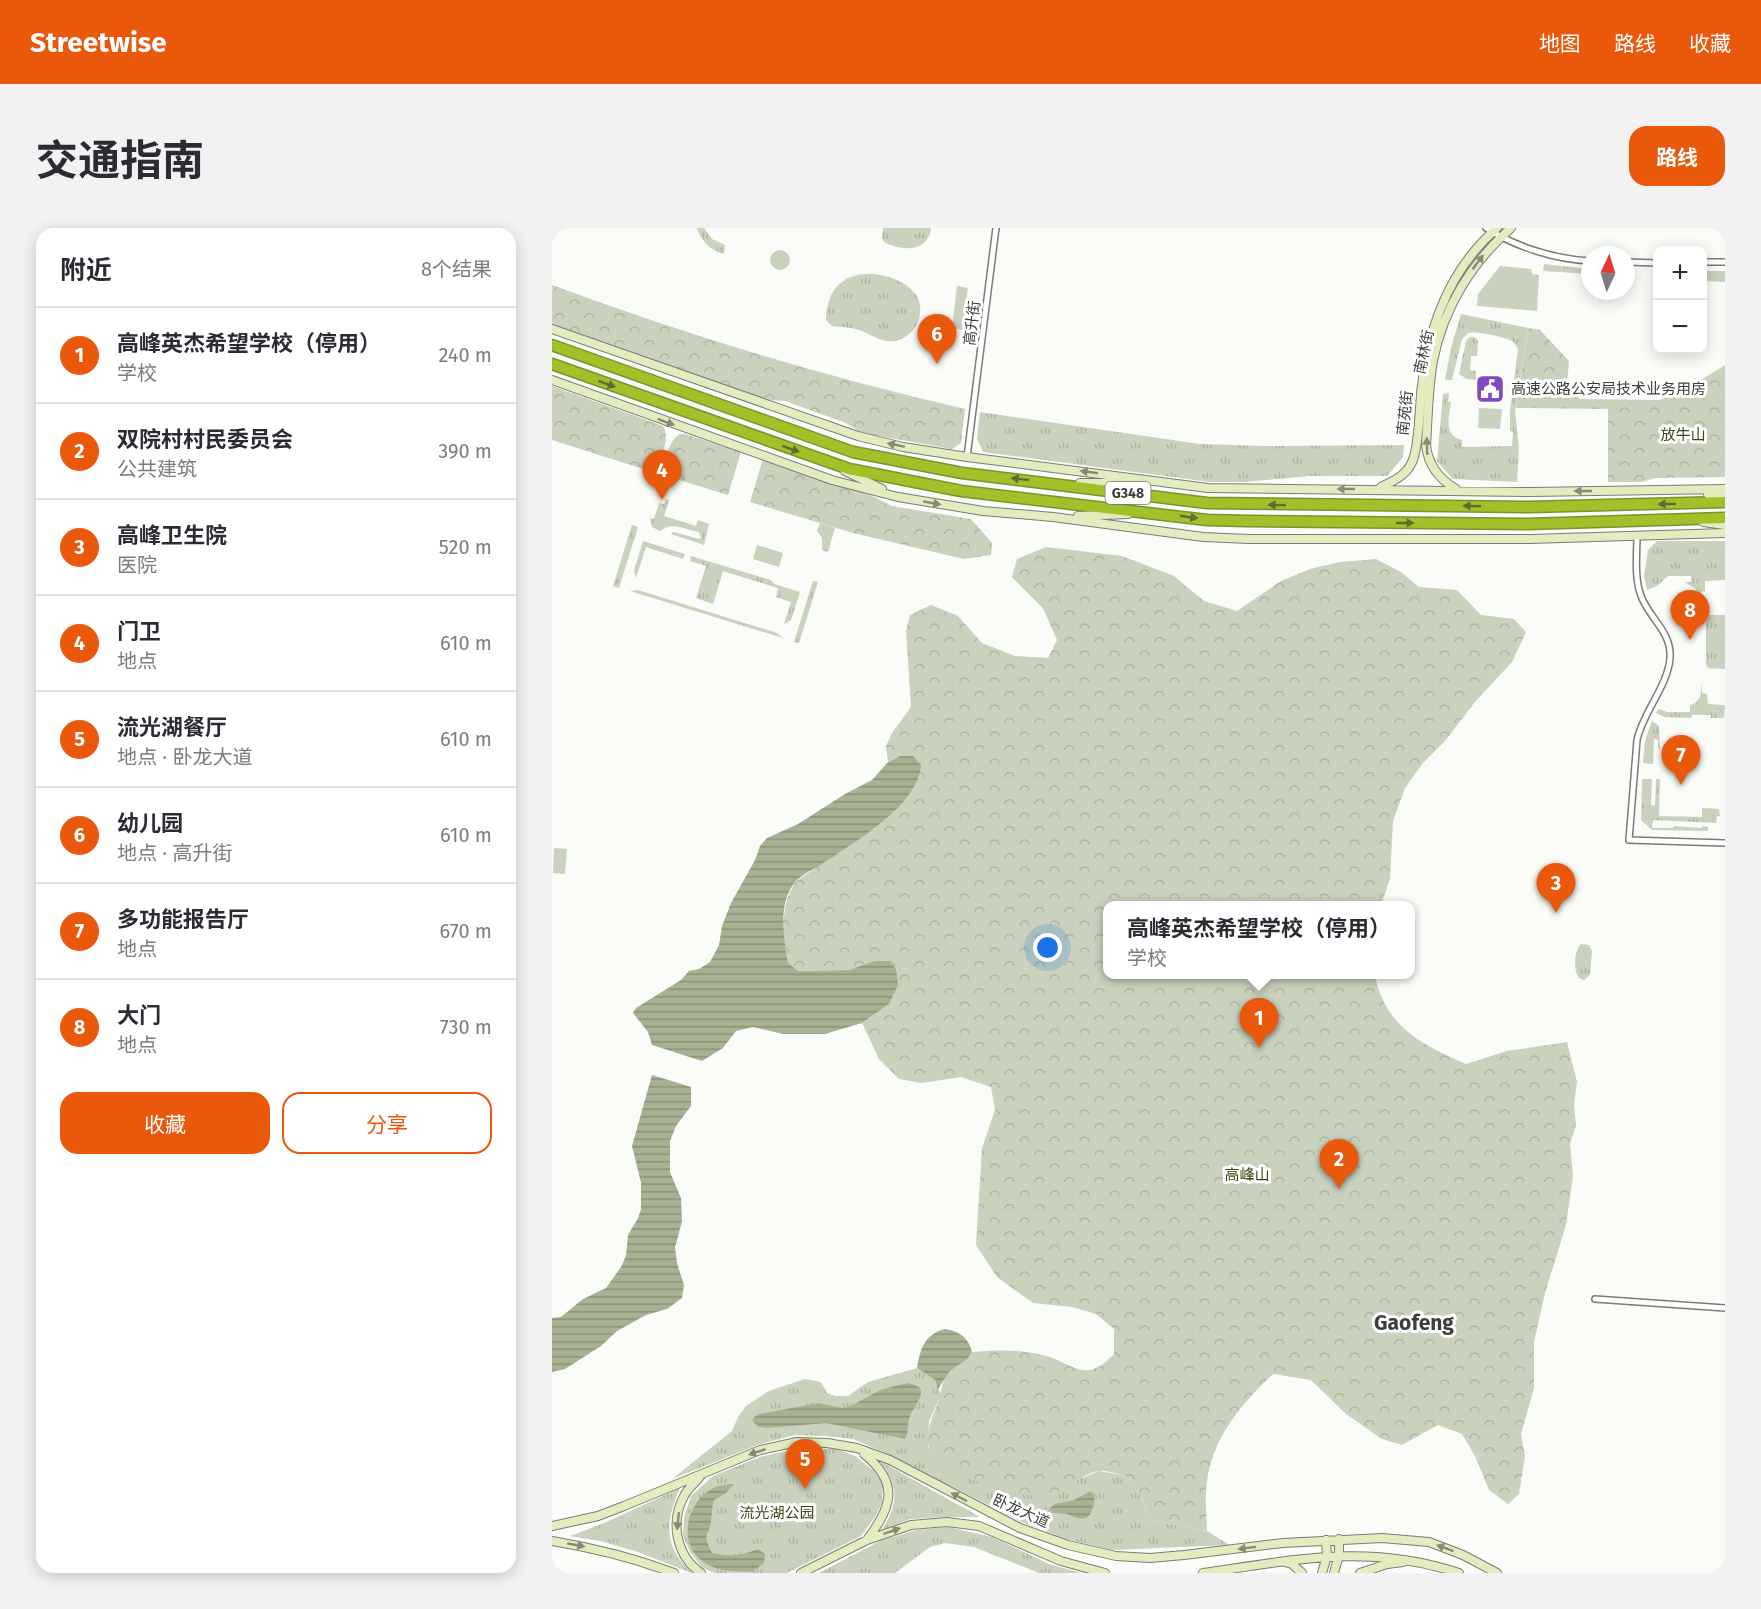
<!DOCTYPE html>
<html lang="zh">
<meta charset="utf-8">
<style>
body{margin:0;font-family:"Fira Sans","Noto Sans SC",sans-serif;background:#f2f2f3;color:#2b2b33}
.controls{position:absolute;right:18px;top:18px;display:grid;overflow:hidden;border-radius:12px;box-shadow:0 3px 15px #0003}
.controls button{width:54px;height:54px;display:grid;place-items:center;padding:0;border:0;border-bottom:2px solid #e1e1e2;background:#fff;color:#2b2b33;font:30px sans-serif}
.compass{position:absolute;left:1029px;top:18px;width:54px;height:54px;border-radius:50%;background:#fff;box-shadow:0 3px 15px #0003;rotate:4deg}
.you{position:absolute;left:496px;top:720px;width:21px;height:21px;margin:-15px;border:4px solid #fff;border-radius:50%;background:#1a73e8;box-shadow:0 0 0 9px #1a73e833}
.badge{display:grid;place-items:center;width:39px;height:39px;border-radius:50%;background:#ea580c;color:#fff;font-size:20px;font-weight:700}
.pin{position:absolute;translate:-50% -50px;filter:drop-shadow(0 2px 3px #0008)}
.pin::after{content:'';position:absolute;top:32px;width:21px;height:18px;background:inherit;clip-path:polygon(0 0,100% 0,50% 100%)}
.popup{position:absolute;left:551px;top:673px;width:312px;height:78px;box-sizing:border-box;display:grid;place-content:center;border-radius:12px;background:#fff;filter:drop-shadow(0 2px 4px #0005);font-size:20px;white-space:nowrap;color:#7c7c81}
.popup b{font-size:22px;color:#2b2b33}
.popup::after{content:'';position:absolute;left:50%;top:100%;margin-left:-12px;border:12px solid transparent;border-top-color:#fff}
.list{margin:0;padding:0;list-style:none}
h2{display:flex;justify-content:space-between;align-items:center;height:78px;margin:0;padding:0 24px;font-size:26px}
h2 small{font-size:20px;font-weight:400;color:#7c7c81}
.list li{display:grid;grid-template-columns:39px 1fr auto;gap:18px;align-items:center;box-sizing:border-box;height:96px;padding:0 24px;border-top:2px solid #e1e1e2}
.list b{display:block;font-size:22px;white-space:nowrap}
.list p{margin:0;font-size:20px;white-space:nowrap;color:#7c7c81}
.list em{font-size:20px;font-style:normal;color:#7c7c81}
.actions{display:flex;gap:12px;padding:18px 24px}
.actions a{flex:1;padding:14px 0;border:2px solid #ea580c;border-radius:18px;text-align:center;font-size:21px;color:#ea580c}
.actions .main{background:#ea580c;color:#fff}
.map{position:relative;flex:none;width:1173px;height:1345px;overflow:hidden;border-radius:18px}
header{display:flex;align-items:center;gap:36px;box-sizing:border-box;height:84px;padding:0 30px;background:#ea580c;color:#fff}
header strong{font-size:28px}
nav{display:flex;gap:33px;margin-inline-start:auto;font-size:21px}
.intro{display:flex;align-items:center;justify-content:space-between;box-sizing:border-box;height:144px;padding:0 36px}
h1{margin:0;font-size:42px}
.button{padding:15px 27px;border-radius:18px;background:#ea580c;color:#fff;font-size:21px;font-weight:700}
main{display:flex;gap:36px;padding:0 36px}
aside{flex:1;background:#fff;border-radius:18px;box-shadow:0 3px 15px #0003}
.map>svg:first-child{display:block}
.grass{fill:url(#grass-tufts)}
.forest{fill:url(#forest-crowns)}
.garden{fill:#cad1bc}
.water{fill:url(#water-rules)}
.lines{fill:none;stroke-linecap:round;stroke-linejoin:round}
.street-casing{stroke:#7b7c78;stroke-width:8}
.secondary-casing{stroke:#7b7c78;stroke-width:10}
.highway-casing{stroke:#7d932f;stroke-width:13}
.street{stroke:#fff;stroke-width:5}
.secondary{stroke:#e2ecbe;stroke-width:8}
.highway{stroke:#a0c128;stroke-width:10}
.oneway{fill:#878c76}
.oneway2{fill:#606b34}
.labels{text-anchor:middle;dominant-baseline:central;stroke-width:6;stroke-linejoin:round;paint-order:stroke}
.shield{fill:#fff;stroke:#777776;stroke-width:1.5}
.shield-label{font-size:14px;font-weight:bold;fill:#3d3d3b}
.street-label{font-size:15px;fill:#3d3d3b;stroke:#fff}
.poi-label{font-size:15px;fill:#3d3d3b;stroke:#fff;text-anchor:start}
.park-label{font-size:15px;fill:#394613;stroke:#fff}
.district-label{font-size:21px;font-weight:bold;fill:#3d3d3b;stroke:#fff}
</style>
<header>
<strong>Streetwise</strong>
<nav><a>地图</a><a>路线</a><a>收藏</a></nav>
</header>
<div class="intro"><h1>交通指南</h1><a class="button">路线</a></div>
<main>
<aside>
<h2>附近<small>8个结果</small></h2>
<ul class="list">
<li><span class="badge">1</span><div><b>高峰英杰希望学校（停用）</b><p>学校</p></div><em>240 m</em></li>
<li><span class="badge">2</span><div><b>双院村村民委员会</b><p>公共建筑</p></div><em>390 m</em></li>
<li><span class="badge">3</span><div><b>高峰卫生院</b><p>医院</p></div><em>520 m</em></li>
<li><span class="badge">4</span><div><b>门卫</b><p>地点</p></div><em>610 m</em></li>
<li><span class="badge">5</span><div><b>流光湖餐厅</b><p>地点 · 卧龙大道</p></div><em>610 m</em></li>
<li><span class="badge">6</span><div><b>幼儿园</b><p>地点 · 高升街</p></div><em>610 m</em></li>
<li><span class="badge">7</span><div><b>多功能报告厅</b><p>地点</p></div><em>670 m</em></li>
<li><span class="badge">8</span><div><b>大门</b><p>地点</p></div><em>730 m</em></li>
</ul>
<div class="actions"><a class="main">收藏</a><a>分享</a></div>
</aside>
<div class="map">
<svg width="1173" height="1345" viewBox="0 0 1173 1345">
<defs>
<pattern id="grass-tufts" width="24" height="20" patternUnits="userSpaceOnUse" patternTransform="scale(1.5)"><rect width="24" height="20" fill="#cad1bc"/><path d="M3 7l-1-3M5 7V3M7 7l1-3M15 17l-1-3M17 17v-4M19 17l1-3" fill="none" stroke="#aeb4a2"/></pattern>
<pattern id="forest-crowns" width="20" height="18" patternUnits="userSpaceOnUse" patternTransform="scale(1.5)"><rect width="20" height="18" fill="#cad1bc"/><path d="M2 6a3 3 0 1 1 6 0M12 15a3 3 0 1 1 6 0" fill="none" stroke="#aeb4a2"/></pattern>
<pattern id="water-rules" width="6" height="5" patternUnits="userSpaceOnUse" patternTransform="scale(1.5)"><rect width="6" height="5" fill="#a8b293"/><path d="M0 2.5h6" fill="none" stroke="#8a9279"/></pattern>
</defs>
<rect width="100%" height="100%" fill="#fafcf7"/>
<path class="grass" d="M141 0H152L160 11 173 17 172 26C158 22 150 14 145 0Z
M331 0H379V1C375 25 349 23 332 14L330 10Z
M992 36 1038 41V46L991 43Z
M1150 43H1173V54L1151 53Z
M323 46C336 48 352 53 361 63 377 80 365 110 342 113 329 115 319 106 307 102 298 99 289 99 280 98L274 92C275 60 292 44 323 46Z
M909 86 976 100 963 184 967 219 965 254 901 251 885 233 891 166 897 165 896 174H899C897 189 891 208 910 212V219L960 218 961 204 958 203V184L966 121C964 118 963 115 960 113 953 109 924 103 916 105L910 111 900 152H893L899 120Z
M918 109H923L926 113 925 128H919L918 142 924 143V152L915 151 907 146 914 113Z
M428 184 648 216 711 218 852 217 851 229 835 248H758L692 254H658L431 224 425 211Z
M114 271 117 272 112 288 144 298 146 292 157 296 152 317 119 306 121 304 148 311 149 310 147 304C132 302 121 293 108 303L100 299 98 290 102 291 107 275 112 276Z
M268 295 283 300 276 324 270 322V310L265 303Z
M80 297 86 299 67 360 61 358Z
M91 313 133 326 131 331 94 319 84 350 82 343Z
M1105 313H1173V352L1153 353V363L1149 364V373L1154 374V377L1149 375 1143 360 1132 354H1139V348H1116L1105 358 1095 362 1092 348 1096 322Z
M139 328 219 352 222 356 248 364 239 392 232 396 239 374 224 369 226 360 171 343 161 376 144 370 154 338 138 333Z
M261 353 266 354 247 415 242 414Z
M86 362 225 405 231 410 78 363Z
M1157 387H1173V441L1152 440H1156L1154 436V394Z
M1150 456V465L1155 466 1156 476 1173 477 1172 490H1159V487H1140L1139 490 1112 489 1104 485 1107 481 1115 484H1138V477C1150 474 1148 466 1150 456Z
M1100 493 1107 498 1108 521H1106V512L1102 511 1101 536 1091 535 1093 512Z
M1090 551H1100L1099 577 1103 578 1104 551H1108L1107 588 1150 589V580L1167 581 1168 588H1165L1164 595 1101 592 1100 600H1121L1122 598 1150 600V598L1156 599V603L1100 602 1089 592Z
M1029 716 1037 717 1040 723 1038 747 1032 752 1027 750C1021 742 1022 723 1029 716Z
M365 1140 383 1152 389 1167 377 1193 376 1220 530 1250 547 1243 574 1248 588 1267 599 1292 655 1303 677 1317 560 1322 514 1311 470 1294 338 1227 301 1211 273 1208 243 1207 208 1216 120 1251 180 1203 186 1189 194 1178 217 1163 253 1151 269 1154 275 1165 284 1168H296L316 1154Z
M248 1220 285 1221 303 1228 322 1243 331 1257 330 1275 323 1289 309 1308 235 1345H162L150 1339 138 1324 131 1308 132 1289 139 1268 161 1248 208 1229Z
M328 1233 428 1289H394L358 1291 329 1303C346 1279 348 1257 328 1233Z
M128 1260C113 1294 111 1318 140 1345L83 1323 48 1313 18 1308 50 1296Z
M396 1299 440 1309 497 1336 529 1345H487L422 1319 393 1315 378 1319 343 1345H267L330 1312 365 1302Z"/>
<path class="forest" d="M0 57C135 107 273 149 413 181L409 215 400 221 310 205 294 195 233 173 217 172 0 96Z
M976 100 988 102 1017 133 1015 156 1028 171 1108 172 1133 162 1173 137V249L1104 250 1089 254H1056V181L964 180Z
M0 158 111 198C119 210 108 232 104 245L0 212Z
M128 206H133L189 224 176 267 111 247C113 235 116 212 128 206Z
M211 231 318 267 340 278 419 291 440 315 439 327 412 331 301 305 198 274Z
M494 319 570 328 622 348 652 373 685 383 729 353 758 341 788 334 824 331 849 344 867 359 905 362 929 387 962 391 974 404 960 434 922 475 893 513 870 536 853 560 841 593 838 651 829 677 556 678V746L823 747C833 799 869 816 914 836L955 823 1015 814 1025 854 1022 877 1024 897 1018 916 1021 948 1014 997 993 1065 982 1114V1160L969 1206 973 1228 967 1266 956 1276 937 1262 924 1230 910 1206 886 1197 850 1217 830 1211 794 1186 759 1152 721 1146C686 1179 656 1215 654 1265 653 1278 655 1290 655 1303L599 1292 588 1267 574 1248C566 1247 555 1242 547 1243 531 1245 517 1261 502 1265 477 1272 450 1263 426 1254 380 1235 363 1226 386 1175 389 1166 389 1157 394 1149 400 1138 413 1135 420 1124 443 1122 467 1121 491 1127 521 1134 532 1158 562 1126V1101L544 1086 520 1079 481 1075 445 1049 424 1017 430 920 443 882 439 859 409 849 370 855 347 851 327 831 310 795 337 776 322 733 297 742 246 743 236 736 230 699 235 671 243 654 319 602 352 572 348 528 336 534 334 518 340 505 359 479 354 403 358 387 379 377 406 388 430 415 463 428 496 430 505 412 491 380 460 349 465 331Z"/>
<path class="garden" d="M218 32a10 10 0 1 1 20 0a10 10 0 1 1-20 0Z
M948 38 979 41 980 46 987 47 985 83 925 78 926 66Z
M405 58 416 60 410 102 400 100Z
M927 180 950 181 948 201 926 200Z
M205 317 231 325 227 339 201 331Z
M2 620 15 621 13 646 1 645Z"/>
<path class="water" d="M348 528H361L369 537C367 577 300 616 270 636 262 641 249 647 243 654 225 677 232 710 236 735L246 743 297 742 322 733H337L344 741 346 757 337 776 310 795 273 806H231L201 799 184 803 171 820 150 833 100 817 96 804 81 785 84 780 129 752 137 743 147 741 158 734 167 717 170 698 179 675 203 632 208 618 215 610 246 596 293 566 320 552 336 534Z
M100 847 139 859V878L124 898 118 913V944L129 970 130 993 123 1020 125 1035 132 1057 130 1070 115 1081 94 1087 65 1103 49 1118 13 1141 0 1144V1090L9 1089 31 1071 54 1060 69 1039 74 1028 76 1007 86 990 89 981V955L80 918Z
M393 1101C407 1103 417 1110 420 1124L415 1131 398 1143 386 1161 383 1152 365 1140C368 1122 372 1106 393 1101Z
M355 1155C382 1159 363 1175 358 1188 355 1196 357 1204 353 1211L274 1195 216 1200 207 1199 201 1194 202 1189 207 1186 267 1175 291 1180 299 1178 328 1162Z
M182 1256 174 1265 162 1272C160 1279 160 1286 159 1292 157 1311 149 1303 160 1325 177 1329 190 1328 206 1321L213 1326 212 1335 200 1344C183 1343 164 1344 150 1333 124 1314 136 1270 164 1259 169 1257 177 1257 182 1256Z
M537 1264 541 1265C543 1270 543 1274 541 1279 536 1296 527 1291 515 1286 511 1285 505 1285 500 1285L498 1280 503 1276 522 1272Z"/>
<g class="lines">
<g class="street-casing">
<path id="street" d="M934 0C964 19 1002 31 1038 33
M1074 34 1106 35
M1150 34H1173
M415 229 444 0
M1085 307C1085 326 1082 349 1089 368 1097 390 1120 404 1118 430 1116 458 1091 484 1085 512L1077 612 1173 615
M1043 1071 1173 1080"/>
</g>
<g class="secondary-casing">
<path id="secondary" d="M0 101 306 208 351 219 415 229 656 260 978 264 1173 261
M0 152 280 252 346 269 431 283 501 289 651 309 697 311H978L1173 305
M293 243 330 261
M528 255 581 254
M829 259C844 252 857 246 862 229 868 207 867 180 870 157 877 97 899 40 945 0
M904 261C887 251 876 237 874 217 876 189 876 160 881 133 891 81 919 35 959 0
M1156 266 1173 268
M526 288 576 286
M1151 294 1173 297
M312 1226C348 1255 340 1279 315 1312
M0 1298 46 1288 72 1278 208 1222 245 1214 275 1215 305 1220 338 1232 468 1300 516 1317 564 1328 598 1330 632 1327 731 1315 830 1310 877 1314 911 1327 945 1345
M0 1313C42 1320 82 1330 122 1345
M733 1334 740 1336 750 1345
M149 1345C124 1328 118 1294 132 1268 136 1260 145 1253 150 1246
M249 1345 315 1312 359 1297 395 1294 427 1298 509 1333 553 1345
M651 1345C743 1332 816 1315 907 1345
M770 1345 775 1328 774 1312
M782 1345 787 1327V1311
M808 1345 835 1336 851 1334"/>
</g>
<g class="highway-casing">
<path id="highway" d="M0 117 301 224 410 245 655 275 977 279 1173 274
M0 136 297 241 409 263 655 292 695 293 976 296 1173 290"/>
</g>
<use href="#street" class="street"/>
<use href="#secondary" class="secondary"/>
<use href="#highway" class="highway"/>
</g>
<defs><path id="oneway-solid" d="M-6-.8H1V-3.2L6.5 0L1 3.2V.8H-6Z" transform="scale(1.5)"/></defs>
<g class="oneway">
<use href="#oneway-solid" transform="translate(926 34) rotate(-53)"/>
<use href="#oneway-solid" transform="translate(114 194) rotate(20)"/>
<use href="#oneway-solid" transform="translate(344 217) rotate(-168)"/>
<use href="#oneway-solid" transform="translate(875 218) rotate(-92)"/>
<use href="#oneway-solid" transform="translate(537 244) rotate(-172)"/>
<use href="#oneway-solid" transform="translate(794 261) rotate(-180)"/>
<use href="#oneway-solid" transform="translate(1031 263) rotate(180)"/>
<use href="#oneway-solid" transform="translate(380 275) rotate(10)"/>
<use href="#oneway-solid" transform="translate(205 1224) rotate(162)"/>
<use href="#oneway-solid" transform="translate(407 1269) rotate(-152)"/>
<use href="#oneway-solid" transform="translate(126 1293) rotate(96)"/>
<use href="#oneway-solid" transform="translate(340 1303) rotate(-19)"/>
<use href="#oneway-solid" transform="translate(24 1317) rotate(10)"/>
<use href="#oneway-solid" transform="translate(695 1320) rotate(173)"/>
<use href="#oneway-solid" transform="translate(893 1320) rotate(-160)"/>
</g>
<g class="oneway2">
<use href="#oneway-solid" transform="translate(55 156) rotate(20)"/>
<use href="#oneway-solid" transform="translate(239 221) rotate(20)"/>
<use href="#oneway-solid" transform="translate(468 251) rotate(-174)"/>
<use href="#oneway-solid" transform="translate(1115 276) rotate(179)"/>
<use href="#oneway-solid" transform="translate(725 277) rotate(-179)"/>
<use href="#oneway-solid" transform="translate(920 278) rotate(-179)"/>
<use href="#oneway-solid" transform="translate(637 289) rotate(8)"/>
<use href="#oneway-solid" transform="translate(853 295)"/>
</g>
<defs>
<g id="civic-square" transform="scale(1.5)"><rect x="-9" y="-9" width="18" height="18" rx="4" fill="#8049c0" stroke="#fff"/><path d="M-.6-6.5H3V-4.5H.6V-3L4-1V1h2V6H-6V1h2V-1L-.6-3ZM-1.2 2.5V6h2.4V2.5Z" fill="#fff"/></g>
</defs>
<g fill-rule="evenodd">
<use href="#civic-square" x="938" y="161"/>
</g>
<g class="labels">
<rect class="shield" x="553.5" y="254" width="45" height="22" rx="4.5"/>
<g class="shield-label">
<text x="576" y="265">G348</text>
</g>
<g class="street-label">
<text transform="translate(420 95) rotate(-83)">高升街</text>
<text transform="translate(872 124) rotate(-78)">南林街</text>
<text transform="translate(853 185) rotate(-84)">南苑街</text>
<text transform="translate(469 1283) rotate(24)">卧龙大道</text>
</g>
<g class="poi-label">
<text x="959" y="161">高速公路公安局技术业务用房</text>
</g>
<g class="park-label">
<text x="1131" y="207">放牛山</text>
<text x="695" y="947">高峰山</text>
<text x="225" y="1285">流光湖公园</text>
</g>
<g class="district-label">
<text x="862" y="1095">Gaofeng</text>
</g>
</g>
</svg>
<div class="controls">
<button>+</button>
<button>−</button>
</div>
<svg class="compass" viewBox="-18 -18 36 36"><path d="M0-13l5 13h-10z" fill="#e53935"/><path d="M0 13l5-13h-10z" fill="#7c7c81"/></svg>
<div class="you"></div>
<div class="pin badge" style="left:707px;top:820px">1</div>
<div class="popup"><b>高峰英杰希望学校（停用）</b>学校</div>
<div class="pin badge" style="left:787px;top:961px">2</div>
<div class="pin badge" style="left:1004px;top:685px">3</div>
<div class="pin badge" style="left:110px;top:272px">4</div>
<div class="pin badge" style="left:253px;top:1261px">5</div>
<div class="pin badge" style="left:385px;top:136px">6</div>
<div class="pin badge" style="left:1129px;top:557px">7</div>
<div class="pin badge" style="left:1138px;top:412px">8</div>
</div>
</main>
